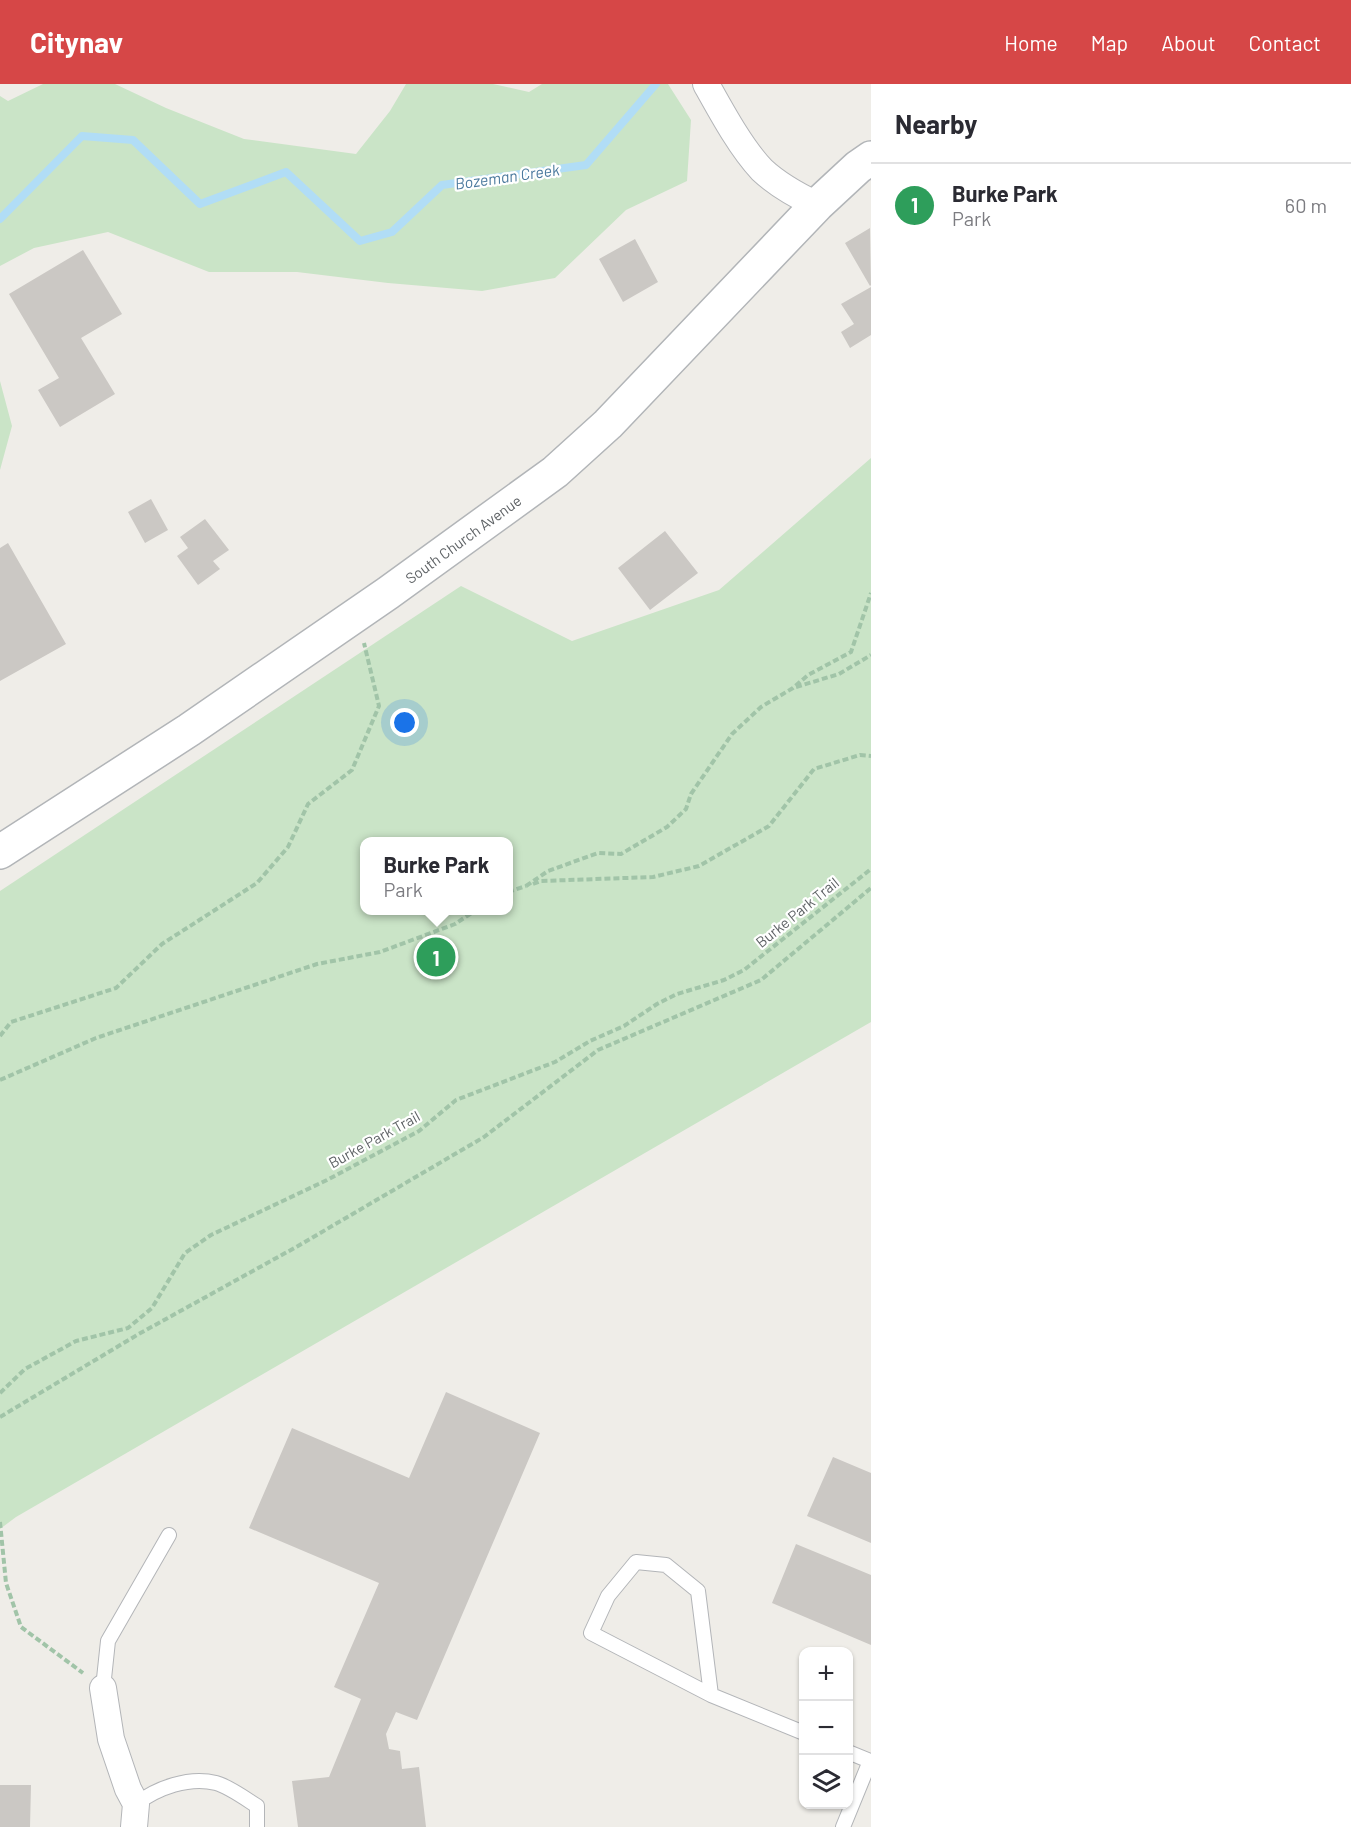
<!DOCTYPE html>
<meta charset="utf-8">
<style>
body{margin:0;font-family:Barlow,sans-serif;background:#f2f2f3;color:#2b2b33}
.controls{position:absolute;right:18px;bottom:18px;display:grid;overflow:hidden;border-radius:12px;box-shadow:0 2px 4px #0004}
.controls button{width:54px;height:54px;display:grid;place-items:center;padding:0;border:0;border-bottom:2px solid #e1e1e2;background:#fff;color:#2b2b33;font:30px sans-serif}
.you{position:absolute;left:405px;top:639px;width:21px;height:21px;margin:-15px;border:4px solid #fff;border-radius:50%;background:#1a73e8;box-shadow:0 0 0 9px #1a73e833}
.badge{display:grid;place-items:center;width:39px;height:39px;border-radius:50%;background:#d64747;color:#fff;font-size:20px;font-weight:700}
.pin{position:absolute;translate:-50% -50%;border:3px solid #fff;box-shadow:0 2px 6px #0006}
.popup{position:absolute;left:360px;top:753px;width:153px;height:78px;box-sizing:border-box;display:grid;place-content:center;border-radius:12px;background:#fff;filter:drop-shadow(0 2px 4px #0005);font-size:20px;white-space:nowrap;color:#7c7c81}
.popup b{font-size:22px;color:#2b2b33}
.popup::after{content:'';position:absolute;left:50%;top:100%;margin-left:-12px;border:12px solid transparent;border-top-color:#fff}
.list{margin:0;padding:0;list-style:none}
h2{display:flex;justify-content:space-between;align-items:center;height:78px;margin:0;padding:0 24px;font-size:26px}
h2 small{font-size:20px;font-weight:400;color:#7c7c81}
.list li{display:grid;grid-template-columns:39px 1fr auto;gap:18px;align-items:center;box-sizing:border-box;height:84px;padding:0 24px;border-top:2px solid #e1e1e2}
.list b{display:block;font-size:22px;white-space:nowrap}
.list p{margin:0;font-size:20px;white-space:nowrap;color:#7c7c81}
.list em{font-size:20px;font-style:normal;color:#7c7c81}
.icon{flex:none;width:33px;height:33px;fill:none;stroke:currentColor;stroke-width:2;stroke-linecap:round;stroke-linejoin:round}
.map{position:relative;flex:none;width:871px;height:1743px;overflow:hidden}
header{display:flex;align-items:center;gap:36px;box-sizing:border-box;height:84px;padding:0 30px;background:#d64747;color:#fff}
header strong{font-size:28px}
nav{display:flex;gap:33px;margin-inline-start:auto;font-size:21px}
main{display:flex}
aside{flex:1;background:#fff}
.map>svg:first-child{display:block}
.green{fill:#cae4c7;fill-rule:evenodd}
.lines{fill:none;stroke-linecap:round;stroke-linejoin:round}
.stream{stroke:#b1ddf6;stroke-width:8}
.building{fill:#cbc8c4}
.lane-casing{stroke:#b3b5b8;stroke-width:16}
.street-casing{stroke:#b3b5b8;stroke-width:28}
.secondary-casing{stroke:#b2b5b8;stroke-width:36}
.path{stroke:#a1c4a8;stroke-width:4;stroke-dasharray:6 3;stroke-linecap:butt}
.lane{stroke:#fff;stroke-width:14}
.street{stroke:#fff;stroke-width:26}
.secondary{stroke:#fff;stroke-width:33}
.labels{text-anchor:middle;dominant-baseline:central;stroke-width:4.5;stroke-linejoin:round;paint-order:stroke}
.street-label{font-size:15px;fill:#5f6366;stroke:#fff}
.water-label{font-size:16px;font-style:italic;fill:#4c7a9e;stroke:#fff}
</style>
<header>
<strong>Citynav</strong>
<nav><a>Home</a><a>Map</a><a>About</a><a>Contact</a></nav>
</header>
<main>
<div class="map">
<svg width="871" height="1743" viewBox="0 0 871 1743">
<rect width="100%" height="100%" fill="#efede8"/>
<path class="green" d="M43 0H115L166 24 244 55 356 70 390 27 406 0H493L529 8 542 0H668L691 36 687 97 626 126 555 194 482 207 388 199 297 188H209L108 148 34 164 0 182V12L8 17Z
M0 297 12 342 0 386Z
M871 374V938L16 1433 0 1445V807L461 502 572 557 719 506ZM364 758H508V826H364Z"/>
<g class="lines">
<path class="stream" d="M0 135 82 52 133 56 200 120 286 88 360 157 392 148 442 101 586 81 656 0"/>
</g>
<path class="building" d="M870 144 871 201 870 202 845 159Z
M635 155 658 198 623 218 599 175Z
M83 166 122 230 81 254 115 310 60 343 38 306 59 294 9 210Z
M871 203V251L850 264 841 248 854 240 841 220Z
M151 415 168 446 145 459 128 428Z
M205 435 229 466 213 477 220 485 198 501 177 472 188 464 180 453Z
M665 447 698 489 650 526 618 484Z
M8 459 66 560 0 597V464Z
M446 1308 540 1349 417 1636 396 1628 386 1650 389 1665 400 1667 402 1685 419 1683 426 1743H298L292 1697 329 1693 361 1615 334 1603 379 1499 249 1444 292 1344 409 1394Z
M833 1373 871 1389V1459L807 1432Z
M796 1460 871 1491V1561L772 1519Z
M0 1701H31L30 1743H0Z"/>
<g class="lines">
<g class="lane-casing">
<path id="lane" d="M103 1604 108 1557 169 1451
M711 1611 698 1507 666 1481 636 1478 608 1512 591 1549 711 1611 804 1649
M136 1720C157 1704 189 1692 216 1699 228 1702 246 1715 257 1722V1743
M843 1743 870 1677 848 1668"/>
</g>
<g class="street-casing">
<path id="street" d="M706 0C721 27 741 64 762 86 778 101 798 112 817 121
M103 1604 111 1655 128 1705 136 1720 134 1743"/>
</g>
<g class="secondary-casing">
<path id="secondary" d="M0 768 189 646 388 509 555 388 608 340 817 121 858 83 871 74"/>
</g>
<path class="path" d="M796 603 839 590 871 571
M533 800 541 797 653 793 699 782 769 742 814 685 860 671 871 672
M526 802 548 787 598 769 621 770 667 743 686 725 691 710 732 650 761 623 793 604 808 591 851 568 871 509
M508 808 526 802
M0 952 11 938 116 904 162 860 257 799 288 763 308 720 352 686 379 622 364 559
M0 996 96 954 317 880 380 868 455 840 476 826
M0 1309 25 1285 76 1257 128 1244 152 1224 185 1169 211 1151 327 1096 419 1047 456 1016 555 978 590 957 624 942 657 920 677 910 724 896 744 886 871 785
M0 1333 137 1251 298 1162 484 1053 598 966 761 896 871 804
M0 1438 6 1499 21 1543 83 1589"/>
<use href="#lane" class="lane"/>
<use href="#street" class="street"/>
<use href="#secondary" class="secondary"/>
</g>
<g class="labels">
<g class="street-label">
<text transform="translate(463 455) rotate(-36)">South Church Avenue</text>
<text transform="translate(797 828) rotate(-39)">Burke Park Trail</text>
<text transform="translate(374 1055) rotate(-29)">Burke Park Trail</text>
</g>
<g class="water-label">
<text transform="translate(507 92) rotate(-8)">Bozeman Creek</text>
</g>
</g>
</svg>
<div class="controls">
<button>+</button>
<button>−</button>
<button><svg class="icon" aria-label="layers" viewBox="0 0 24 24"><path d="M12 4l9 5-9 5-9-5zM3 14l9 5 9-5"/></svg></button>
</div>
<div class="you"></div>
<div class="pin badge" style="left:436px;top:873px;background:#2e9e5b">1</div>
<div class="popup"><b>Burke Park</b>Park</div>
</div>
<aside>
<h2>Nearby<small></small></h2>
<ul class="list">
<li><span class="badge" style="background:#2e9e5b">1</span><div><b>Burke Park</b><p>Park</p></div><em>60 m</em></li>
</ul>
</aside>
</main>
